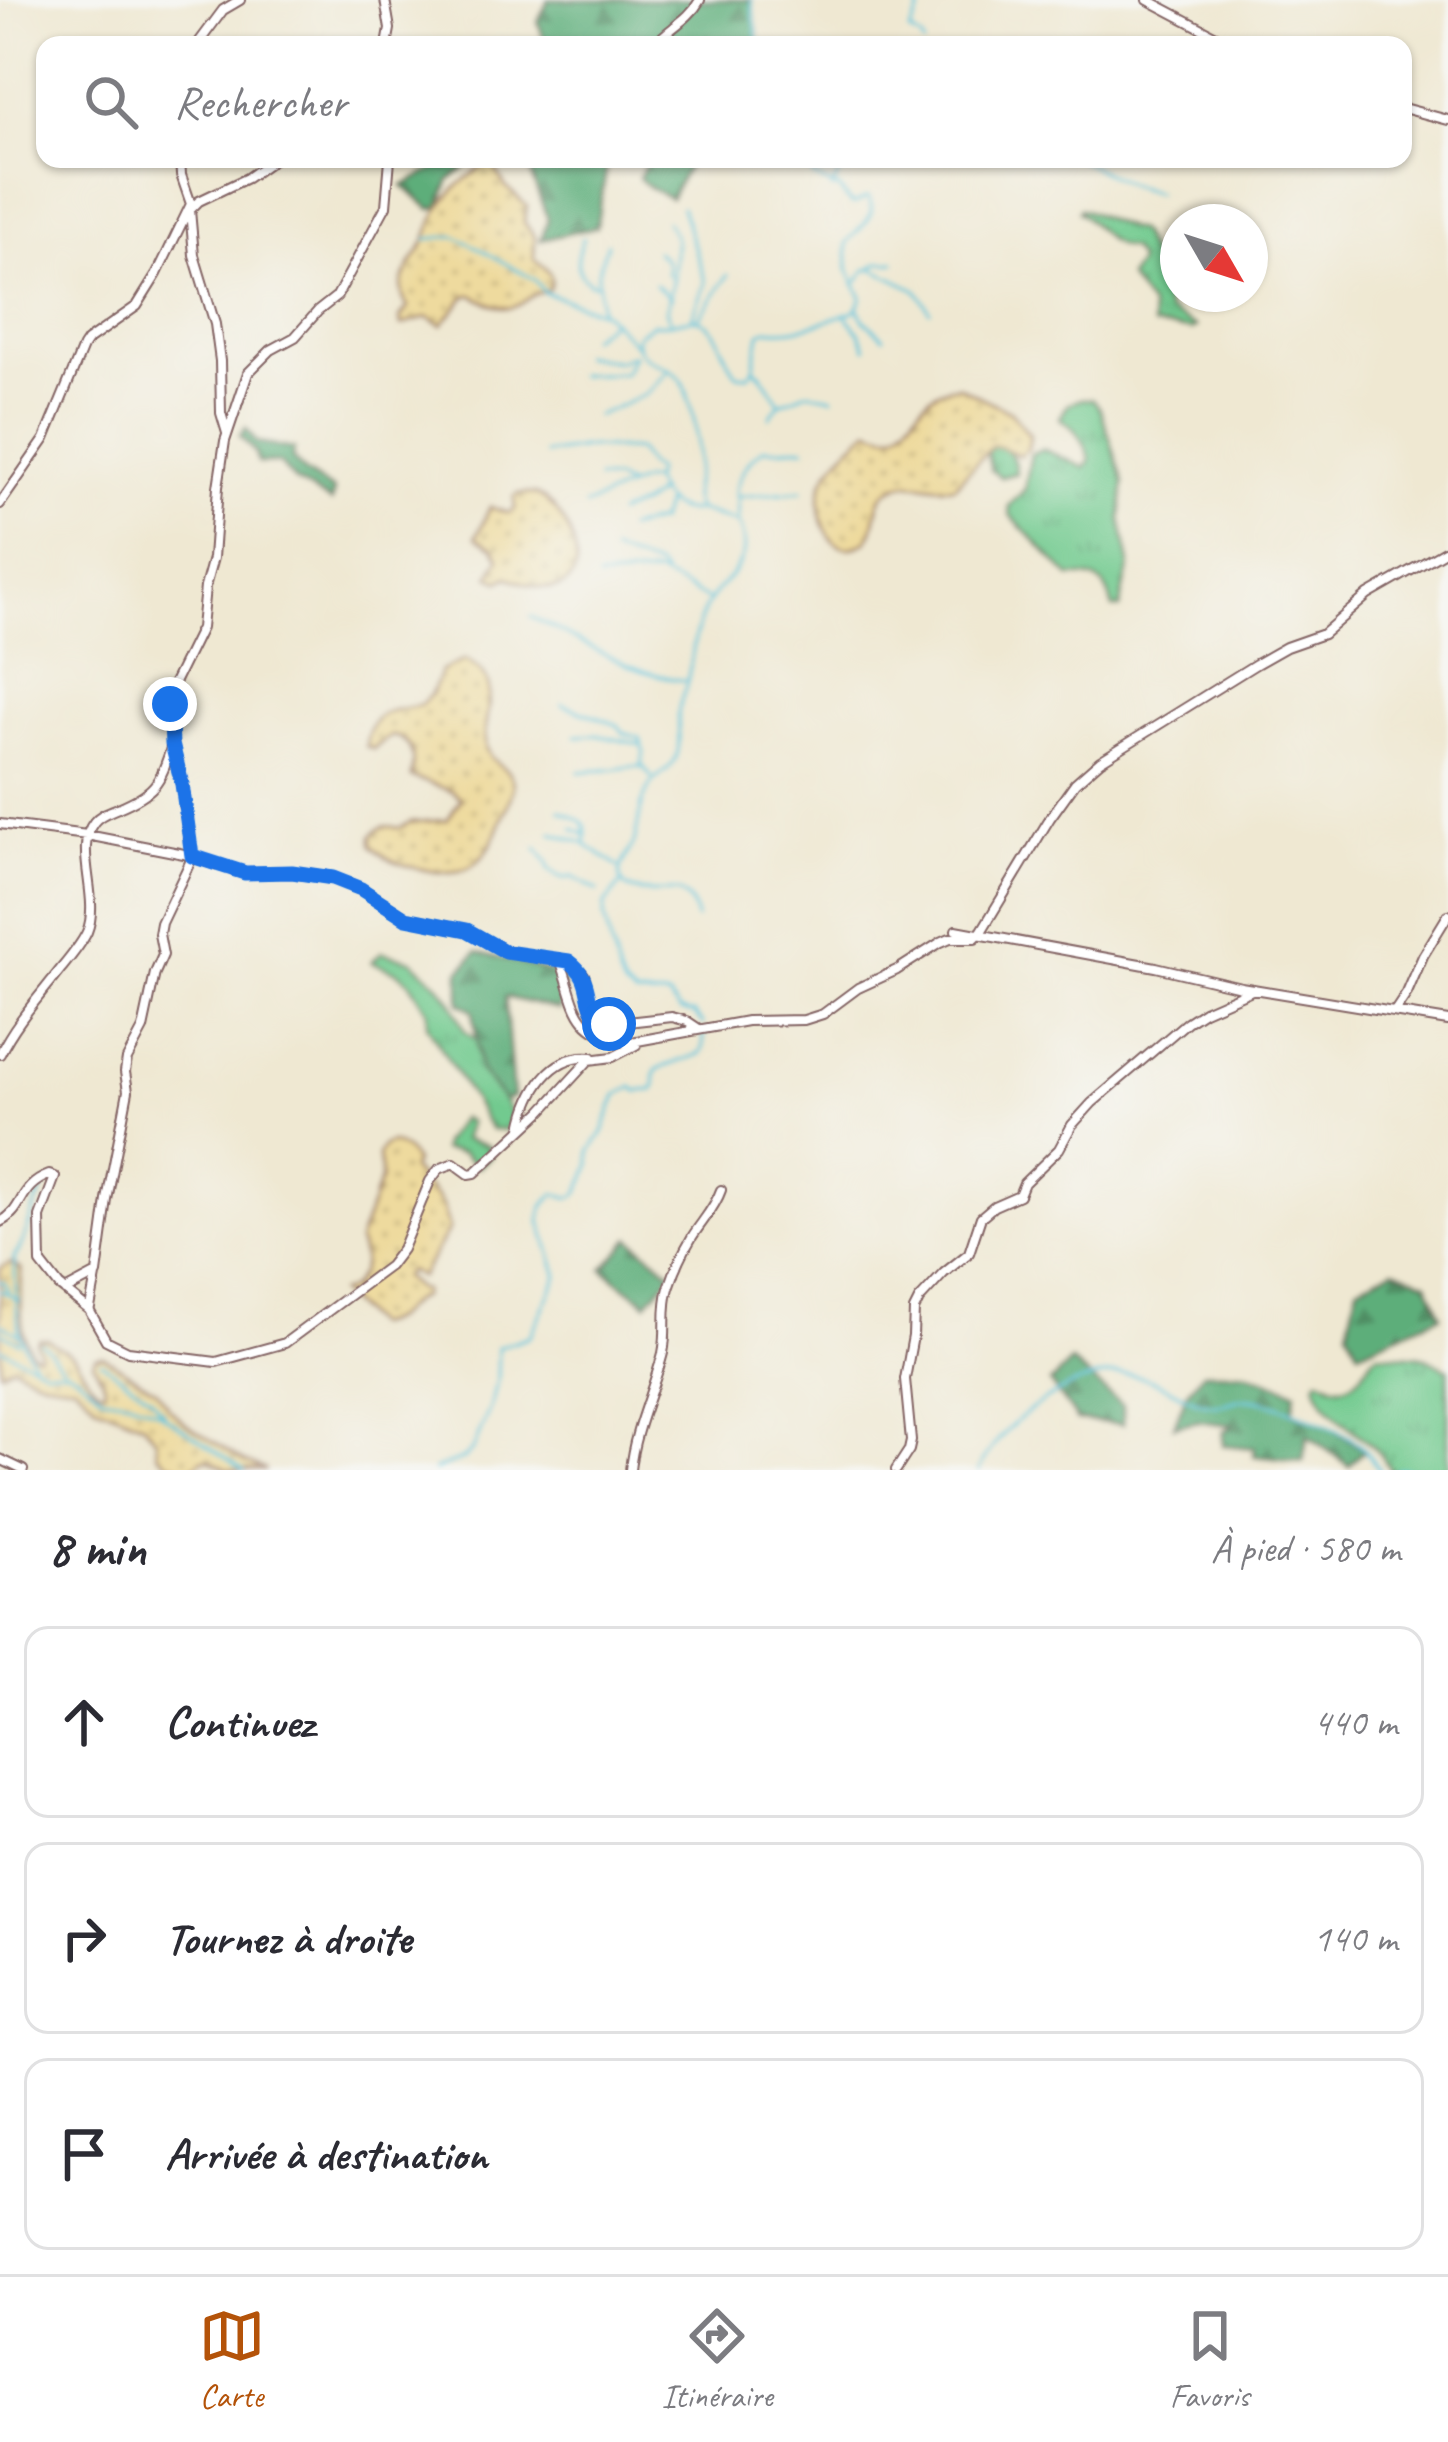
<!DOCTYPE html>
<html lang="fr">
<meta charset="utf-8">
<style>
body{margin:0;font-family:Caveat,sans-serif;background:#f2f2f3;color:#2b2b33}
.compass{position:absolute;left:1160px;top:204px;width:108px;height:108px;border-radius:50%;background:#fff;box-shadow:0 3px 9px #0004;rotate:129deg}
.stop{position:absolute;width:36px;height:36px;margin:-27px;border:9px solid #1a73e8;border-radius:50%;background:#fff}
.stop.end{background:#1a73e8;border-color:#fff;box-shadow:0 3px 12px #0008}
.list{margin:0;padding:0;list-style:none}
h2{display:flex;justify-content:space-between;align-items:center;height:156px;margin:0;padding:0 48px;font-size:51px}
h2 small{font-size:39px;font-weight:400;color:#7c7c81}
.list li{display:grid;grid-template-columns:78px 1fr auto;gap:36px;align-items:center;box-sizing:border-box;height:192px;margin:0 24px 24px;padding:0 24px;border:3px solid #e1e1e2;border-radius:24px}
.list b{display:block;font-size:45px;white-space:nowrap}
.list em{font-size:39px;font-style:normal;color:#7c7c81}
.icon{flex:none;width:66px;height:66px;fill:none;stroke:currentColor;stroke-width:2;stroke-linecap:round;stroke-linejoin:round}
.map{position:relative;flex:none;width:1448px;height:1470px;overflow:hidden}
.search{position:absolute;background:#fff;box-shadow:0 3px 9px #0004;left:36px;right:36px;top:36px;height:132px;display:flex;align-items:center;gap:30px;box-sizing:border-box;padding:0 42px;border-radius:24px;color:#7c7c81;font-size:45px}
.sheet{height:804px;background:#fff}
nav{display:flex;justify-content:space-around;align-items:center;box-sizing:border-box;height:168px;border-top:3px solid #e1e1e2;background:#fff;font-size:33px;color:#7c7c81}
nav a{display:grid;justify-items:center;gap:6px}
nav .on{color:#b45309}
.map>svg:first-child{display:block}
.grass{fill:url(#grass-tufts);stroke:#5e745d;stroke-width:3}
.forest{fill:url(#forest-firs);stroke:#546652;stroke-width:3}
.sand{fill:url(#sand-dots);stroke:#9c7c64;stroke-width:3}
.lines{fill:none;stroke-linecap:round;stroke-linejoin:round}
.stream{stroke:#5ec5db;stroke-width:3}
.minor-casing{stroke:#846565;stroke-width:12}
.minor{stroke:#fff;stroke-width:8}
.route{stroke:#1a73e8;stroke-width:15}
</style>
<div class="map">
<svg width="1448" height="1470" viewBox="0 0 1448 1470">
<defs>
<pattern id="grass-tufts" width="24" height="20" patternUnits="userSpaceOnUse" patternTransform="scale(3)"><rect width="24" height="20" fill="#72ca8f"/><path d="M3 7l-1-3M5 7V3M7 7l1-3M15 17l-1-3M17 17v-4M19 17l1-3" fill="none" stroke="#64ad7c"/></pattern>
<pattern id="forest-firs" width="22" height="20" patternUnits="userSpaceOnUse" patternTransform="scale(3)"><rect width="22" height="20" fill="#5dae7a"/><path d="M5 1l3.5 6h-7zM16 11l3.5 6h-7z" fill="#4f8d64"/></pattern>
<pattern id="sand-dots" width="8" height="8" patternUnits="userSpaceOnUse" patternTransform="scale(3)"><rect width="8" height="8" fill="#eeda9e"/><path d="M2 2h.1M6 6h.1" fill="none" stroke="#cebb88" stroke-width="1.8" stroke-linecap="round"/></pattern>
</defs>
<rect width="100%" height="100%" fill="#f6f6f2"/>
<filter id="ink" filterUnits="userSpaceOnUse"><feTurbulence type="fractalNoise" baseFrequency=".00833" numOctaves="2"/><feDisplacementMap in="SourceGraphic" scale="24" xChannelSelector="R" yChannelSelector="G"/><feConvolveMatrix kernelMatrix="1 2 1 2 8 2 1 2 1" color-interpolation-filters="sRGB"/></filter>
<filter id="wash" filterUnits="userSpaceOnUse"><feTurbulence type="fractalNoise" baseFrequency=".004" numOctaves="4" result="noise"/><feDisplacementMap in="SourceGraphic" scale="48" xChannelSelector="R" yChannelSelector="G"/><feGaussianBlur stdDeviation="2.7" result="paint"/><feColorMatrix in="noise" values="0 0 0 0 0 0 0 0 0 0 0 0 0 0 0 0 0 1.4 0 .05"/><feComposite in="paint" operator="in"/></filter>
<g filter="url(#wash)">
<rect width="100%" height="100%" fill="#efe8d2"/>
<path class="grass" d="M1080 209C1101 214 1116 227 1138 231L1162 278 1161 291 1168 311 1196 327 1192 330 1153 326 1150 307 1128 278 1137 265 1138 260 1130 249C1106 246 1097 225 1078 212Z
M1082 399H1093L1101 410 1124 483 1121 519 1130 564 1120 608H1113C1106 581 1099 575 1070 577L1010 515 1009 506 1025 489 1031 454 1042 449 1085 468 1090 462C1088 444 1076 428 1060 418L1068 404Z
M992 446C1009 446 1015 458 1016 473L1001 477 991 470 987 453Z
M382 952 412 960 440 986 452 1002 465 1031 476 1039 480 1071 504 1100 512 1116 505 1130H491L427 1025 428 1011 409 981 398 972 372 962Z
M461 1118 469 1122 463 1139 489 1147 491 1156 478 1167 462 1153 442 1150 443 1142Z
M1377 1353 1422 1356 1448 1369V1470H1390C1373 1433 1329 1427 1316 1383L1319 1378C1326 1380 1331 1385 1338 1386 1357 1388 1367 1364 1377 1353Z"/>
<path class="forest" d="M548 0H751L759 43 757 45H546L538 22Z
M454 159H471L472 162 450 180 439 207 431 209 403 186Z
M538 159H605L607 166 596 227 541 240 548 219 531 175Z
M648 159H691L670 198 650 188 639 178Z
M246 428 257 443 294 449 292 458 304 472 334 491 331 502 296 482 279 463H258L255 453 240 436Z
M477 952 566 976 559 1010 505 997 513 1097 504 1100 480 1071 473 1010 460 1003V971Z
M631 1238 672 1273 647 1303 603 1269Z
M1394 1269 1427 1282 1441 1315 1359 1351 1348 1330 1358 1286Z
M1071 1362 1123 1406V1424L1077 1420 1050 1383Z
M1203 1372H1245L1296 1391 1293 1412 1331 1427 1364 1450 1349 1466 1307 1435 1303 1461 1254 1456 1255 1448 1223 1445V1432L1232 1425 1198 1421 1174 1426 1187 1393Z"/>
<path class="sand" d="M486 165H493L505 186 527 206 524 222 535 237 534 259C544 266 560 279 546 291 543 293 539 292 536 294 527 298 520 307 510 308 498 309 482 300 472 295L466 296 442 325 428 317 402 325 400 318 408 307C392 285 411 266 422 247 430 233 433 216 443 203 453 189 471 174 486 165Z
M959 386 1011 412 1030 435 1028 449 1020 455C1009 453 1003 446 992 446L954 486C932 490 910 475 889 490 869 504 883 536 859 545 826 557 815 510 822 486 827 466 855 442 870 429 873 430 886 435 889 434 912 434 917 387 959 386Z
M518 494C522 494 533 493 537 495 562 504 594 569 564 585 549 594 522 582 507 577L500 581 490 576 500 558 494 548 476 537 490 507 508 513 515 509 514 497Z
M465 660C504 678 484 708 485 740 485 766 511 763 513 784 514 794 506 809 502 819 487 864 467 880 421 869 402 865 384 860 372 845V836C380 825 386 825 399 828L411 822 447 820 461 799 452 791 411 777C415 758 413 738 391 736L373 749 366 746C370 707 392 712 421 705L431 694 441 671Z
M391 1143C403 1147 409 1151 414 1162L411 1169 442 1205 449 1229 420 1277 407 1271 403 1277 417 1289 423 1290 422 1296C399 1306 405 1319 373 1326L339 1293 350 1289C364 1272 366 1263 358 1242L381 1177 378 1155 383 1146Z
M11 1263 21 1269C23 1298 16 1328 32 1353L38 1355 40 1352 36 1343 39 1339H48C56 1347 66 1349 74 1357 84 1369 86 1381 100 1390H104L105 1384 93 1362 95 1357 103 1356 157 1390 169 1408 186 1424 244 1461 266 1470H228L208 1459 201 1460 192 1468 185 1469 167 1462 157 1453 156 1439 142 1423 97 1405 74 1384C50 1383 34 1379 13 1365L1 1371 0 1268Z"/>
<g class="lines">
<path class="stream" d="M751 0 759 45
M896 0 902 4 918 5 920 11 910 32 921 39 924 45
M815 159 810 170 814 177 831 186
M1078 159 1127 184 1157 193
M681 207 706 282 692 318
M666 221C670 227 674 233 675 239 676 254 671 298 666 311L671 321
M583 238C577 257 572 270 590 283H596
M427 239 455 236 471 244 534 279 545 293 603 312 636 345
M656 251 666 260 668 275
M874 266 879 263 895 262
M858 281 865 271 872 268 917 290 930 311
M655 284 671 298
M858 307 863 319 884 337
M600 310 598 272 607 243
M845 314 860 333 866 348
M699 318 728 275
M590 337 612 320
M581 355 618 361 631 355
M754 368 762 375 780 403 808 392 833 397
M577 375 624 373 633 355
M596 416 646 394 669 370
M770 417 779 404
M545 454 590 447 637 450 648 466 656 470 653 479
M597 479 615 480 629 486
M737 497 735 493C739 474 748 459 764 448 779 450 791 446 805 448
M585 506 642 481 652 480C661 500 671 513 694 511
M618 514 643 504 658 493
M738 520 737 497 802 491
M627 529 659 521 665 503
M612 552 658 568 664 575
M598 579 657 574 709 600
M531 617C583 641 629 674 687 681
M562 704 618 725 624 733 640 738 644 751 642 765 652 778
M576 736 596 735 639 744
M579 772C592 770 603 771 615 769 626 768 631 765 642 767
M560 810C580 820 590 819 585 844L621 869
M573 829 587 835
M552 833 584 843
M537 848 548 863 549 869C557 876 562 880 573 877L598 891
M621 884 605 904 604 917 619 976 624 988 635 996 668 997 680 1011 694 1014 703 1024
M696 919C694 907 689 897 677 892 664 891 633 896 624 885 613 872 629 855 634 843 639 825 639 806 648 789 655 775 673 771 677 755 682 740 676 723 679 708 681 699 685 691 687 682 693 657 693 633 704 610 720 576 759 568 738 523L697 510C688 493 696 481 697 464 698 443 695 416 688 397 686 390 685 384 681 379 668 361 632 364 637 335L653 323C672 326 680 319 694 319 719 321 723 358 737 374L749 375 754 368 760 333 767 329C796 334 825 320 853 312L858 307 862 297 848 269 847 242C859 228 880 217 868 197L854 204 849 202 838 187 832 188 844 165 839 159
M0 1281 5 1283 8 1293
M0 1290 18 1300
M0 1323 19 1334
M0 1331 19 1342
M41 1343C51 1348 53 1360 63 1367
M0 1348 45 1369 67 1370 74 1373 103 1396 129 1400 156 1410 244 1470
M33 1361C11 1330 18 1295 14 1258 29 1238 30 1208 46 1184
M101 1362 151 1397 164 1414
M434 1470 463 1459 473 1449 492 1403 497 1381 498 1347 530 1336 558 1276 541 1222C540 1209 546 1202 556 1194L571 1198 578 1194 585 1180 590 1166V1152L603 1132 617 1095 633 1087 638 1091 653 1090 656 1086 655 1075 658 1069 700 1054 703 1050 704 1034
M979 1470C1002 1419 1080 1365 1138 1376 1166 1381 1188 1404 1217 1405 1226 1405 1235 1400 1244 1399 1267 1397 1337 1428 1356 1442 1366 1449 1372 1461 1380 1470
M1395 1470 1401 1468 1409 1470"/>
</g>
</g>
<g filter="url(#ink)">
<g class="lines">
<g class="minor-casing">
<path id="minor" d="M385 0 390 29 387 45
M1148 0 1233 45
M197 45 223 10 240 0
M654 45C669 28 689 20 700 0
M1403 108 1448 120
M227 433 221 413 220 361 215 324 194 255 190 210 199 201 247 178 274 159
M0 504 45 439 83 347 87 341 137 306 157 274 191 204 181 175 180 159
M0 824 87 835 184 854 245 873 292 872 333 878 361 889 407 918 467 930 506 952 569 961 584 975 591 1008 596 1017 609 1024 672 1017 687 1021 699 1029
M956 930 1156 967 1241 987 1448 1021
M560 959C577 1005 571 1029 626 1043L747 1021 804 1020 823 1014 858 988 897 970 941 942 950 938H975L981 932 1050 818 1075 783 1100 761 1256 664 1286 647 1323 634 1368 595 1448 549
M1395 1011 1407 993 1423 956 1448 915
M0 1054C15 1023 39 997 60 970 69 959 81 945 87 932 101 898 73 848 94 822 100 814 109 812 118 808 154 793 160 784 171 748
M522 1128C529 1092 551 1053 592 1057
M0 1222C25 1210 17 1187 49 1175L55 1177 40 1217 41 1263 59 1286 89 1310 106 1340 128 1351 216 1362 285 1343 389 1266 402 1249 430 1181 439 1169 454 1163 469 1174 475 1173 541 1112 589 1060 613 1057 636 1045
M65 1291 97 1274 107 1200 128 1091 125 1072 127 1059 143 1029 155 973 163 955 159 934 161 923 192 858 182 784 172 744 169 693 201 628 205 587 213 558 218 487 225 441 248 373 271 350 295 337 318 311 337 296 386 206 390 159
M90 1308 96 1276
M0 1459 23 1470
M630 1470C634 1429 653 1392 663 1353 668 1331 662 1310 669 1288 674 1272 683 1252 692 1237 702 1221 715 1208 721 1190
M896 1470 909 1450 911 1441 905 1379 913 1336 914 1310 919 1300 944 1273 969 1253 981 1217 994 1206 1019 1195 1024 1183 1059 1149 1072 1125 1092 1103 1187 1022 1204 1011 1254 989"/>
</g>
<use href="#minor" class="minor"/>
</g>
</g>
<g class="lines" filter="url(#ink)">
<path class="route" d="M170 704 172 744 182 784 192 856 245 873 292 872 333 878 361 889 406 918 467 930 506 952 569 961C599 983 577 1007 609 1024"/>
</g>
</svg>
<svg class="compass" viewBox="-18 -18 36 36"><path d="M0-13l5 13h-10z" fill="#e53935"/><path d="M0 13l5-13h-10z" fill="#7c7c81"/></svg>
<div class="stop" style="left:609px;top:1024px"></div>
<div class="stop end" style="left:170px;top:704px"></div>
<div class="search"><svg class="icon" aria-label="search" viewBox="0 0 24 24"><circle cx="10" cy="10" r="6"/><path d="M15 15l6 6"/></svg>Rechercher</div>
</div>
<section class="sheet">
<h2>8 min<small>À pied · 580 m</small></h2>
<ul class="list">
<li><svg class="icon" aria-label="ahead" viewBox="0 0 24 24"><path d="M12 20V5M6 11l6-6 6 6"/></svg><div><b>Continuez</b></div><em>440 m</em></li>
<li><svg class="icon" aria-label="right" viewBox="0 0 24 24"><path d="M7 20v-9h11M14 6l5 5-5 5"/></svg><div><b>Tournez à droite</b></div><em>140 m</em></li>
<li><svg class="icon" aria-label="arrive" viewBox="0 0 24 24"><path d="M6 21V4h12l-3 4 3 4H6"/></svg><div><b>Arrivée à destination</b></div></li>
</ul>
</section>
<nav>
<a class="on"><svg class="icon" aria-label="map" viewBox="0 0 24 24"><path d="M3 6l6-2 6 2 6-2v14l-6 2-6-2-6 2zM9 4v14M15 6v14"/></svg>Carte</a>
<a><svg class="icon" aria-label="directions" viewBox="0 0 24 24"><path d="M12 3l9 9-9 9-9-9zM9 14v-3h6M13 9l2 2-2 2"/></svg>Itinéraire</a>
<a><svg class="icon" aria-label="saved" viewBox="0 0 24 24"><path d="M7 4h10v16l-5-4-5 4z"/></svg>Favoris</a>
</nav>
